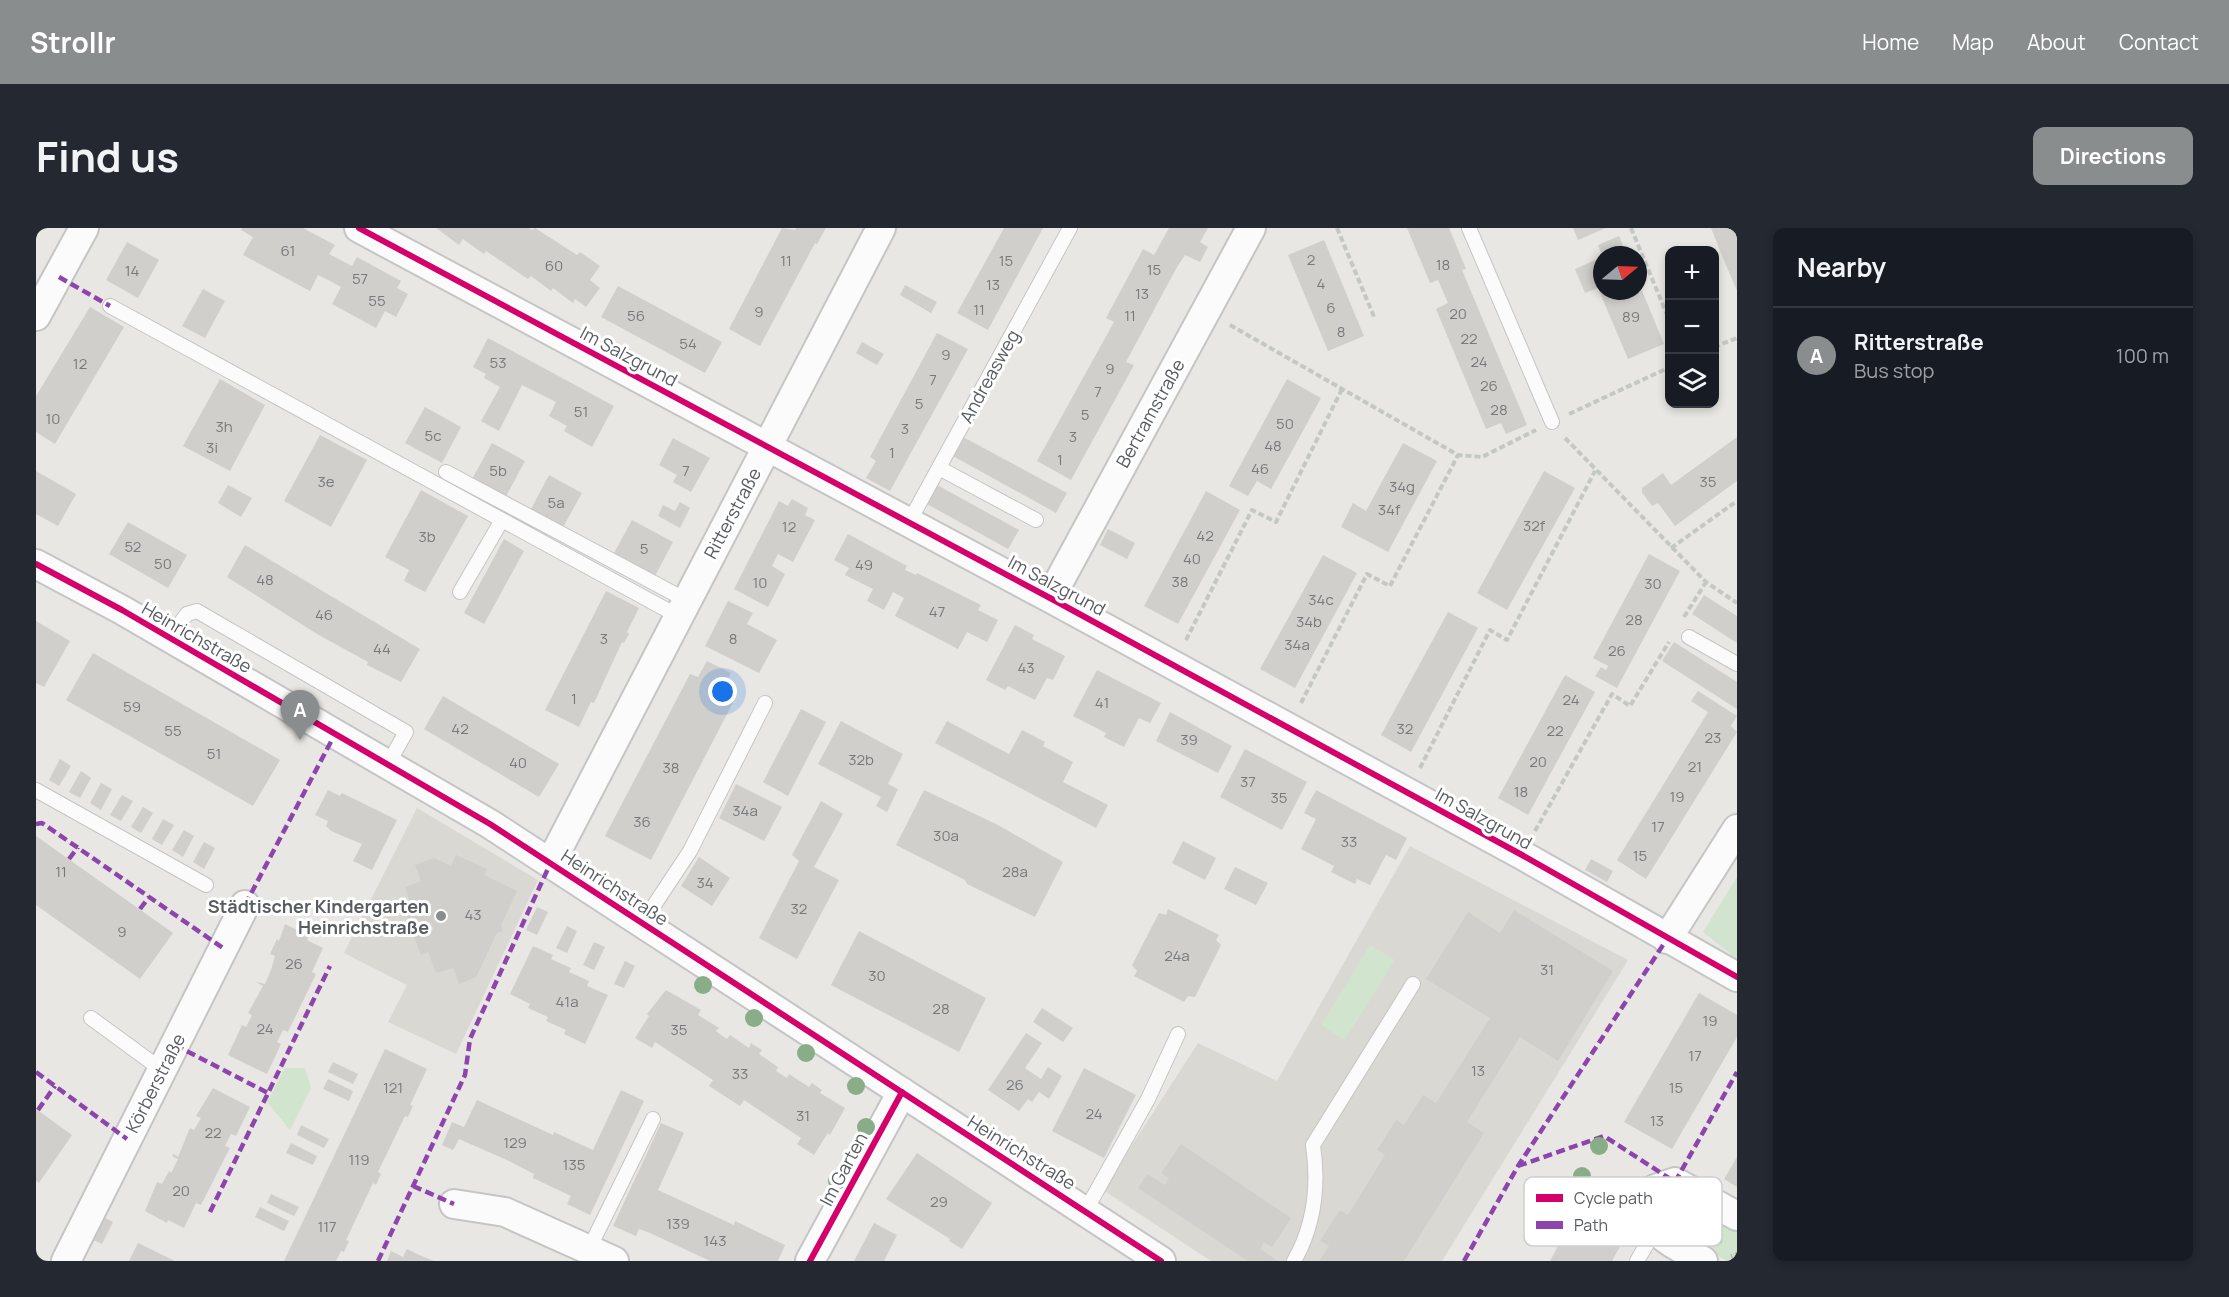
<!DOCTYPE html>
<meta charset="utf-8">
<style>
body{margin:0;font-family:Manrope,sans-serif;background:#242831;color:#f1f3f6}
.controls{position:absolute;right:18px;top:18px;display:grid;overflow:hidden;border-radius:12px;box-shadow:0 3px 9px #0003}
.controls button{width:54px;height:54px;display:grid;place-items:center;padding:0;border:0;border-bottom:2px solid #363941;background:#171b24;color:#f1f3f6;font:30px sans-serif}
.compass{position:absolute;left:1557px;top:18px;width:54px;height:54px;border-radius:50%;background:#171b24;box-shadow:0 3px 9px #0003;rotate:71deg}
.you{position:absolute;left:687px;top:464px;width:21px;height:21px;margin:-15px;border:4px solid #fff;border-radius:50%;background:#1a73e8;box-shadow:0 0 0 9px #1a73e833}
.badge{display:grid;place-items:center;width:39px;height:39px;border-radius:50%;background:#8a8d8e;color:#fff;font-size:20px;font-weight:700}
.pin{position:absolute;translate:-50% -50px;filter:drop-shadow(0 2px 3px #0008)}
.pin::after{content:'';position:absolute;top:32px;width:21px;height:18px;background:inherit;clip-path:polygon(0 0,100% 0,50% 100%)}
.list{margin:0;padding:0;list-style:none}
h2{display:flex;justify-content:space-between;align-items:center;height:78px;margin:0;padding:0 24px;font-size:26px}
h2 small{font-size:20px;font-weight:400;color:#9ea1a6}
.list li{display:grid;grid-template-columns:39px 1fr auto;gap:18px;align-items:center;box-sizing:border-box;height:96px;padding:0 24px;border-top:2px solid #363941}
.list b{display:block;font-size:22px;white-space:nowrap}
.list p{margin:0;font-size:20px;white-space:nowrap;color:#9ea1a6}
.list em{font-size:20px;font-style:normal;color:#9ea1a6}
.icon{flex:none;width:33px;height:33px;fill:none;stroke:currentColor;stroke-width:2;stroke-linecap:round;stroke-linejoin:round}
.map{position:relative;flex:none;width:1701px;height:1033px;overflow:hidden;border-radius:12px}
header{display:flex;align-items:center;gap:36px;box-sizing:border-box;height:84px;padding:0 30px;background:#8a8d8e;color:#fff}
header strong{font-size:28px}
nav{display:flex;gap:33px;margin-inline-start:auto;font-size:21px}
.intro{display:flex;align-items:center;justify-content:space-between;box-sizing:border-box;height:144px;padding:0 36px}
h1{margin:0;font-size:42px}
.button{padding:15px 27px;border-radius:12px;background:#8a8d8e;color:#fff;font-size:21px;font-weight:700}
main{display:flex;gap:36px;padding:0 36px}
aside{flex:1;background:#171b24;border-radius:12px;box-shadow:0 3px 9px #0003}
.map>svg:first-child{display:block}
.education{fill:#dad8d2}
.grass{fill:url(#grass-tufts)}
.green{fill:#d0e4ce}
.building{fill:#d0cfcc}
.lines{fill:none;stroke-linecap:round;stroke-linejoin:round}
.lane-casing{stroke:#c5c5c5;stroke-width:16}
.street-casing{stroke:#c5c5c5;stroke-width:32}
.path{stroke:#c4c8c5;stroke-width:4;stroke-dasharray:6 3;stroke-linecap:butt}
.lane{stroke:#fcfbfb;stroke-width:14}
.street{stroke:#fcfbfb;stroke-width:28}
.quiet{stroke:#8e44ad;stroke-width:4.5;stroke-dasharray:9 4.5;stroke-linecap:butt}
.cycleway-casing{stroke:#fff;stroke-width:10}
.cycleway{stroke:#d6006c;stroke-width:6}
.tree{fill:#88ad87}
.poi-dot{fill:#8a8d8e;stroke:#fff;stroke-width:2}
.labels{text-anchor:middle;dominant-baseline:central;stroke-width:6;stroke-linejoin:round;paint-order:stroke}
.number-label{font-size:15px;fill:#777a7c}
.street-label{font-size:18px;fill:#585c60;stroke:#fff}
.poi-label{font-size:18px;font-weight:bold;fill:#585c60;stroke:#fff;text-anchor:end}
.key{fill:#fff;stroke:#cdcecf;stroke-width:1.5}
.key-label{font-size:16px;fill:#585c60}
</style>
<header>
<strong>Strollr</strong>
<nav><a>Home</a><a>Map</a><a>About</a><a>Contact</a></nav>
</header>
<div class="intro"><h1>Find us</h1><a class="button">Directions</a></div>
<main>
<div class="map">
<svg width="1701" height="1033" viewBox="0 0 1701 1033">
<defs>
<pattern id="grass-tufts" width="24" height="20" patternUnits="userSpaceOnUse" patternTransform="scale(1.5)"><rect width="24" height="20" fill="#d0e4ce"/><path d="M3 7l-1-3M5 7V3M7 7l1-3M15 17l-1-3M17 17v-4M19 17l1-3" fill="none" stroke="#acbcab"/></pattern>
</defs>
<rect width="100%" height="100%" fill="#e8e7e3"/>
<path class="education" d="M381 580 502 652 420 826 352 794 371 757 308 725Z
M1374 618 1592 732 1406 1033H1175L1067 962 1162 815 1241 853Z"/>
<path class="grass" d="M1656 968 1701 995V1033H1691L1636 1001Z"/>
<path class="green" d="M1701 649V731L1667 704Z
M1334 717 1359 732 1309 812 1285 797Z
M249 840H269L275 860 254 902 231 874Z"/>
<path class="building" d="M206 0H267L299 17 293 26 316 38 321 29 365 53 361 60 372 66 360 89 349 83 340 100 296 76 305 59 294 53 282 47 274 63 207 27 217 9 205 2Z
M400 0H493L496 2 499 0 541 27 544 24 564 38 554 52 564 60 550 79 539 71 537 75 517 60 515 63 495 48 492 51 450 23 448 26 427 11 423 17Z
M746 0 759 2 760 0H790L781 16 779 15 724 118 693 101Z
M968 0H1007L952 102 921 85Z
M1133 0H1172L1164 14 1172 19 1164 34 1149 27 1141 39 1090 134 1098 137 1035 252 1001 233 1078 94 1070 90 1107 21 1118 27Z
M1371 0H1413L1430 41 1426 42 1491 197 1470 206 1465 195 1450 201 1400 81 1412 75 1402 52 1394 55Z
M1537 0H1570L1542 12Z
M1675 0H1701V63L1689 35Z
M1583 8 1591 27H1566L1562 17Z
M1288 12 1328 108 1292 123 1252 27Z
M91 14 123 32 102 70 70 52Z
M1566 29V63H1602V53L1628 116 1592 131 1562 60 1549 65 1539 41Z
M869 57 901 74 895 85 864 67Z
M582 58 686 114 669 145 565 89Z
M167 61 189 73 169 110 146 98Z
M54 79 88 99 19 216 0 204V168Z
M901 105 932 121 854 263 830 250 840 233 834 229Z
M452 110 578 178 556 219 528 203 531 198 513 188 520 174 486 157 463 203 445 193 464 159 448 150 450 146 437 139Z
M826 114 848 126 841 137 820 125Z
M184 151 229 177 194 243 147 218Z
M1251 151 1285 170 1235 261 1221 253 1212 268 1193 258Z
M389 179 425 199 406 235 369 215Z
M284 207 331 232 295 299 248 273Z
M927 209 1031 265 1020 285 917 228Z
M1701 209V253L1639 298 1622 275 1616 278 1606 264V260L1627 245 1635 257Z
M637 210 674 230 655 264 637 254 641 247 623 237Z
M456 215 489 233 469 270 436 251Z
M1367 215 1401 233 1352 324 1305 299 1317 275 1330 283Z
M0 243 40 266 22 298 0 286Z
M1508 243 1539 260 1471 382 1441 365Z
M513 247 546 265 526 301 494 283Z
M192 257 216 270 205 289 182 275Z
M901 257 983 302 972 321 891 276Z
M385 262 432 288 389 364 368 353 373 342 349 329Z
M1170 263 1204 282 1142 396 1108 378Z
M756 271 772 280 769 287 779 292 757 334 742 326 736 338 749 346 732 379 698 361 743 273 752 278Z
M644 274 654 280 644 300 622 288 627 277 639 283Z
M596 292 637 314 619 348 578 325Z
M92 294 151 327 132 360 73 326Z
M1072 301 1099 315 1091 331 1064 317Z
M812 306 871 338 869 342 880 347 881 345 945 377 942 382 962 392 951 414 931 404 922 421 859 388 868 370 857 364 848 382 831 373 837 361 809 347 813 340 798 332Z
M468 311 488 323 448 396 428 385Z
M209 317 384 421 365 454 331 437 332 434 281 406 191 349Z
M1613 326 1644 343 1581 460 1559 448 1565 439 1570 442 1572 438 1557 430Z
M1287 327 1321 345 1259 460 1224 441Z
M570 363 603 380 591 404 593 406 588 415 586 414 558 475 555 474 543 499 509 482Z
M1668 367 1701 388V415L1656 386Z
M692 373 717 385 711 396 741 412 723 445 669 418Z
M1412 384 1442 400 1375 524 1345 507Z
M0 393 34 413 8 459 0 455Z
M979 397 998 407 996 411 1029 428 1017 452 1011 450 999 472 972 458 969 462 950 452Z
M1638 414 1701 454V481L1626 433Z
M57 425 244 532 217 578 30 472Z
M671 433 695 445 686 462 700 469 615 632 569 608 654 446 662 449Z
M1061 442 1125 475 1114 495 1103 490 1088 519 1068 509 1070 505 1037 488Z
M1529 447 1559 464 1492 587 1462 570Z
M1662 463 1701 488 1695 498 1701 504 1610 651 1581 632 1672 484 1655 473Z
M407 468 523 536 503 569 388 501Z
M765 481 790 494 752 568 727 554Z
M1134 484 1196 518 1182 545 1120 513Z
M805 493 867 526 852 556 862 561 851 584 840 578 845 569 782 536Z
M911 493 973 526 986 502 1009 514 1007 518 1037 534 1027 554 1072 577 1060 600 899 515Z
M1209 521 1271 554 1246 602 1184 569Z
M24 531 35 538 23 558 13 552Z
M45 543 55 550 44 570 33 564Z
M65 555 76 561 65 582 54 575Z
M700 556 746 579 728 613 683 590Z
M292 562 304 568 306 565 361 592 336 642 317 633 326 616 295 603 290 598 292 593 279 587Z
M888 562 960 596 1027 634 999 689 931 656 929 652 860 617Z
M1280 562 1371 610 1360 632 1350 627 1334 657 1321 651 1319 656 1295 644 1298 638 1265 621 1280 591 1268 585Z
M86 567 97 573 85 593 74 587Z
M785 573 807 586 778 639 803 652 761 731 723 710 763 633 756 627Z
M107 579 117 585 105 605 95 599Z
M127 591 138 597 126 617 116 611Z
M148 602 158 608 147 629 136 622Z
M0 608 137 705 104 751 0 677Z
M1147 613 1180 630 1169 652 1136 635Z
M168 614 179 620 168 641 157 634Z
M420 627 451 641 448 647 481 663 465 697 467 703 461 705 440 749 423 756 417 740 400 745 392 724 385 727 378 709 398 702 395 694 375 701 369 683 376 681 369 659 385 653 379 637 398 630 415 638Z
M663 629 694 650 676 678 645 658Z
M1555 631 1577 643 1571 654 1549 642Z
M1199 639 1232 655 1220 677 1188 661Z
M501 679 512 684 501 707 490 702Z
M1132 681 1183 707 1180 712 1185 717 1159 769 1152 768 1148 774 1098 748 1101 743 1096 737 1123 685 1130 687Z
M1478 682 1577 743 1522 833 1484 809 1431 894 1448 905 1368 1033H1283L1293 1018 1284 1013 1304 982 1312 987 1349 927 1341 922 1360 892 1368 897 1387 867 1400 875 1454 790 1390 751 1432 684 1464 705Z
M249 696 273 708 271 712 287 720 276 744 280 746 252 804 247 802 241 814 245 816 231 846 192 827 206 797 210 799 216 787 212 785 227 758 220 754 229 756 235 742 239 728 234 726 241 711 243 713Z
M531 698 541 703 531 725 520 720Z
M823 703 950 770 923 824 795 757Z
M558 714 569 719 558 742 547 737Z
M497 718 517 727 515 731 535 740 533 744 553 753 551 758 572 767 549 816 528 806 530 802 510 793 512 789 492 780 494 776 474 766Z
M589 733 599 738 588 760 578 756Z
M630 762 665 782 662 787 683 800 680 803 685 807 691 811 694 807 713 820 715 815 726 822 723 826 742 839 740 843 751 850 753 846 773 859 776 855 786 862 784 865 809 880 794 907 792 905 778 927 761 916 765 910 708 872 704 878 673 858 677 852 619 814 616 820 599 810 613 788 611 786Z
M1663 765 1701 787V809L1636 921 1588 894Z
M1006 780 1037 800 1027 814 997 794Z
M990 805 1006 815 989 840 1005 851 1012 839 1026 848 1013 871 1003 864 996 874 992 871 983 883 952 862Z
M349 821 391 841 374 877 377 878 372 889 369 888 342 944 345 946 340 957 337 955 310 1012 313 1013 308 1024 305 1023 300 1033H248Z
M297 834 322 846 317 856 292 844Z
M1048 840 1100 867 1068 930 1016 903Z
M292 851 317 863 313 873 287 861Z
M177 860 214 879 200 908 195 906 189 918 194 920 165 977 160 975 148 1000 132 992 131 995 109 983 121 954 126 956 133 943 135 945 142 931 136 928 138 926 142 929 154 900 158 902 165 890 160 888Z
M585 862 608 873 554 987 531 976 535 968 497 950 498 946 471 932 423 911 417 922 406 917 416 894 428 899 441 872 517 907 518 904 557 922Z
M0 881 36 907 3 955 0 953Z
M625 895 648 905 622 962 698 997 699 993 749 1017 742 1033H674L614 1005 603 1001 600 1008 577 998Z
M265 897 293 911 288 920 261 907Z
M255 915 281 928 277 937 250 925Z
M1145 916 1255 990 1236 1019 1228 1014 1224 1021 1242 1033H1212L1102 960 1111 946 1129 957 1133 950 1125 945Z
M881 925 956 975 926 1021 913 1013 914 1011 850 971Z
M1701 929V959L1688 951Z
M235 966 263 979 258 988 231 975Z
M224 979 253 993 248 1003 219 989Z
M1540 984 1588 1011 1576 1033H1514Z
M66 988 77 994 66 1016 55 1011Z
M838 995 861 1007 848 1033H818Z
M102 1015 139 1033H93Z
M371 1021 381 1026 398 1033H351L355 1023 367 1029Z"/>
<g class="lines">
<g class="lane-casing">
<path id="lane" d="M1433 0 1516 194
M74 78 642 388
M903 240 1000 292
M410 244 650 372
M872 296 1034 0
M424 364 466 292
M1653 409 1701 436
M133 410 151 386 161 383 370 504 352 536
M0 562 170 657
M607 694 654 623 729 475
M55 790 126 842
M1050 982 1112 871 1142 806
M553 1021 617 891
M1258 1033C1278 998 1283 958 1277 917L1377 756
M1601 1033 1619 1002"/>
</g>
<g class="street-casing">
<path id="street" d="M323 0 1014 370 1486 627 1701 749
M0 88 48 0
M0 336 86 382 454 596 1125 1033
M1014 370 1215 0
M515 634 845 0
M1631 711 1701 601
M418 976 469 984 578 1033
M30 1033 209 677
M774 1033 866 864
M1667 1033C1638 1015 1596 1001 1619 961L1639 954 1701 988"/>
</g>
<path class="path" d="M1301 0 1339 91
M1595 0 1634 94
M1194 97 1422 227 1446 229 1500 202
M1678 119 1701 110
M1533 186 1634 139
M1529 210 1670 354 1701 375
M1635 320 1701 273
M1648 389 1670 354
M1150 412 1216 282 1240 294 1306 161
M1265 475 1331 346 1354 358 1422 227
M1384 540 1454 402 1471 412 1559 243
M1499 603 1576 466 1594 478 1633 414"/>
<use href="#lane" class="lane"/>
<use href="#street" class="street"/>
<path class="quiet" d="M23 49 74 78
M0 596 6 595 187 720
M33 631 42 619
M209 677 299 506
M104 681 113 669
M139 817 232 865
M0 844 91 911
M2 882 19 858
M1482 938 1568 908 1639 954 1701 844
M377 958 418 976
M174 984 294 738
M342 1033 429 847 434 811 515 634
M1428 1033 1482 938 1631 711"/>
<g class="cycleway-casing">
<path id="cycleway" d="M323 0 1014 370 1486 627 1701 749
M0 336 86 382 454 596 1125 1033
M774 1033 866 864"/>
</g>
<use href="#cycleway" class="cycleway"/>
</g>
<g class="tree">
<circle cx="667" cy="757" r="9"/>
<circle cx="718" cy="790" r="9"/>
<circle cx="770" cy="825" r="9"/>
<circle cx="820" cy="858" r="9"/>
<circle cx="830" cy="899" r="9"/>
<circle cx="1563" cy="918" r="9"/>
<circle cx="1546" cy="948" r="9"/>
<circle cx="801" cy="953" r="9"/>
</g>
<circle class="poi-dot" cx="405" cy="688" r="6"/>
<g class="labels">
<g class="number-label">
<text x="252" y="22">61</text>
<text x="1275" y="31">2</text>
<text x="750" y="32">11</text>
<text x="970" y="32">15</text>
<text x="1407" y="36">18</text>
<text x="518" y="37">60</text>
<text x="1118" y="41">15</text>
<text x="96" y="42">14</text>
<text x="324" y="50">57</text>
<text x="1285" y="55">4</text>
<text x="957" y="56">13</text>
<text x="1106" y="65">13</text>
<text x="341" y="72">55</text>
<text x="1295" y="79">6</text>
<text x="943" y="81">11</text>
<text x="723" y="83">9</text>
<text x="1422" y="85">20</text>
<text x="600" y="87">56</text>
<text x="1094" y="87">11</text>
<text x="1595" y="88">89</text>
<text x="1305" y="103">8</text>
<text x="1433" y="110">22</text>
<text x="652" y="115">54</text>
<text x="910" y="126">9</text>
<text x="1443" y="133">24</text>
<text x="462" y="134">53</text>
<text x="44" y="135">12</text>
<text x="1074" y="140">9</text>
<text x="897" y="151">7</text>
<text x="1453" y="157">26</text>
<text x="1062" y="163">7</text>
<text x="883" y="175">5</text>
<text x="1463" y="181">28</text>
<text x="545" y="183">51</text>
<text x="1049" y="186">5</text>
<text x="17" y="190">10</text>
<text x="1249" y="195">50</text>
<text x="188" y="198">3h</text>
<text x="869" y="200">3</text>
<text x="397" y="207">5c</text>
<text x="1037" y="208">3</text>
<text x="1237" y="217">48</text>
<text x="176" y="219">3i</text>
<text x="856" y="224">1</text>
<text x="1024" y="231">1</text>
<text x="1224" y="240">46</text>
<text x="462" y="242">5b</text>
<text x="650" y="242">7</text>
<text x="290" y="253">3e</text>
<text x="1672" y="253">35</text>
<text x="1366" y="258">34g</text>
<text x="520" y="274">5a</text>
<text x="1353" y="281">34f</text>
<text x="1498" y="297">32f</text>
<text x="753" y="298">12</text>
<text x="1169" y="307">42</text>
<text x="391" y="308">3b</text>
<text x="97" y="318">52</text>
<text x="608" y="320">5</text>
<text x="1156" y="330">40</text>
<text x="127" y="335">50</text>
<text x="828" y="336">49</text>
<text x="229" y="351">48</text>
<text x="1144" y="353">38</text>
<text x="724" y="354">10</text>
<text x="1617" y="355">30</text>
<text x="1285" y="371">34c</text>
<text x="901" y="383">47</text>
<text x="288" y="386">46</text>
<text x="1598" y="391">28</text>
<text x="1273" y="393">34b</text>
<text x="568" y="410">3</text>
<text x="697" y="410">8</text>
<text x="1261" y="416">34a</text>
<text x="346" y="420">44</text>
<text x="1581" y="422">26</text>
<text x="990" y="439">43</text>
<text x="538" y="470">1</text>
<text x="1535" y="471">24</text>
<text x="1066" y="474">41</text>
<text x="96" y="478">59</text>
<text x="424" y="500">42</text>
<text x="1369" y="500">32</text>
<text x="137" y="502">55</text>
<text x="1519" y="502">22</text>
<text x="1677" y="509">23</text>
<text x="1153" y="511">39</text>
<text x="178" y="525">51</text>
<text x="825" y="531">32b</text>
<text x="1502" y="533">20</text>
<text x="482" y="534">40</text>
<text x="1659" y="538">21</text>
<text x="635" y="539">38</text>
<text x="1212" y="553">37</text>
<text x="1485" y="563">18</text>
<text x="1641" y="568">19</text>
<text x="1243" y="569">35</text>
<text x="709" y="582">34a</text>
<text x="606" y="593">36</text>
<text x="1622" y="598">17</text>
<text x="910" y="607">30a</text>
<text x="1313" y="613">33</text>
<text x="1604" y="627">15</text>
<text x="25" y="643">11</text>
<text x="979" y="643">28a</text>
<text x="669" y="654">34</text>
<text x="763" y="680">32</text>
<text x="437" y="686">43</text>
<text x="86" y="703">9</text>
<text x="1141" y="727">24a</text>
<text x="258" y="735">26</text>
<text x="1511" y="741">31</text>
<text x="841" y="747">30</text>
<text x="531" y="773">41a</text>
<text x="905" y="780">28</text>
<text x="1674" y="792">19</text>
<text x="229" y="800">24</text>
<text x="643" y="801">35</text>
<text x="1659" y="827">17</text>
<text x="1442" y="842">13</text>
<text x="704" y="845">33</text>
<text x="979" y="856">26</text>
<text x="357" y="859">121</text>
<text x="1640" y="859">15</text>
<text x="1058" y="885">24</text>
<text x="767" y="887">31</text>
<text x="1621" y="892">13</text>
<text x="177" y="904">22</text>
<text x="479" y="914">129</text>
<text x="323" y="931">119</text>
<text x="538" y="936">135</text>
<text x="145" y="962">20</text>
<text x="903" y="973">29</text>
<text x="642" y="995">139</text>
<text x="291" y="998">117</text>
<text x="679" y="1012">143</text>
</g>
<g class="street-label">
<text transform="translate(593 128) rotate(28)">Im Salzgrund</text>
<text transform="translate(953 148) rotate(-61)">Andreasweg</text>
<text transform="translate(1114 185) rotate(-61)">Bertramstraße</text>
<text transform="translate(696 285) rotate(-62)">Ritterstraße</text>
<text transform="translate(1021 357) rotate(28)">Im Salzgrund</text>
<text transform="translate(161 409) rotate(30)">Heinrichstraße</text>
<text transform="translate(1448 590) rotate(29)">Im Salzgrund</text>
<text transform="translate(579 659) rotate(33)">Heinrichstraße</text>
<text transform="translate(119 855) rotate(-63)">Körberstraße</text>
<text transform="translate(986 924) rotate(32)">Heinrichstraße</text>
<text transform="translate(807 941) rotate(-62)">Im Garten</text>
</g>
<g class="poi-label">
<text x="393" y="678">Städtischer Kindergarten<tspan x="393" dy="21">Heinrichstraße</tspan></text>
</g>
</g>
<rect x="1488" y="949" width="198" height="69" rx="9" class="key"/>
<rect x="1500" y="966" width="27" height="8" fill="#d6006c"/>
<rect x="1500" y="993" width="27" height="8" fill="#8e44ad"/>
<g class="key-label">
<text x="1538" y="976">Cycle path</text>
<text x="1538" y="1003">Path</text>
</g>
</svg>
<div class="controls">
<button>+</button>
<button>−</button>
<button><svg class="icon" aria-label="layers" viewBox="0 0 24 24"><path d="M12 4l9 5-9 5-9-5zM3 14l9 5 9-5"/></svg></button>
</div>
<svg class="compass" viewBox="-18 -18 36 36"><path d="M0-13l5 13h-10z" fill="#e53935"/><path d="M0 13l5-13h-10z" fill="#9ea1a6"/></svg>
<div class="you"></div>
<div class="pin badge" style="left:264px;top:512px">A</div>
</div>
<aside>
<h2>Nearby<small></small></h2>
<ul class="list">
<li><span class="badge">A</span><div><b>Ritterstraße</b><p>Bus stop</p></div><em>100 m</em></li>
</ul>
</aside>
</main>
